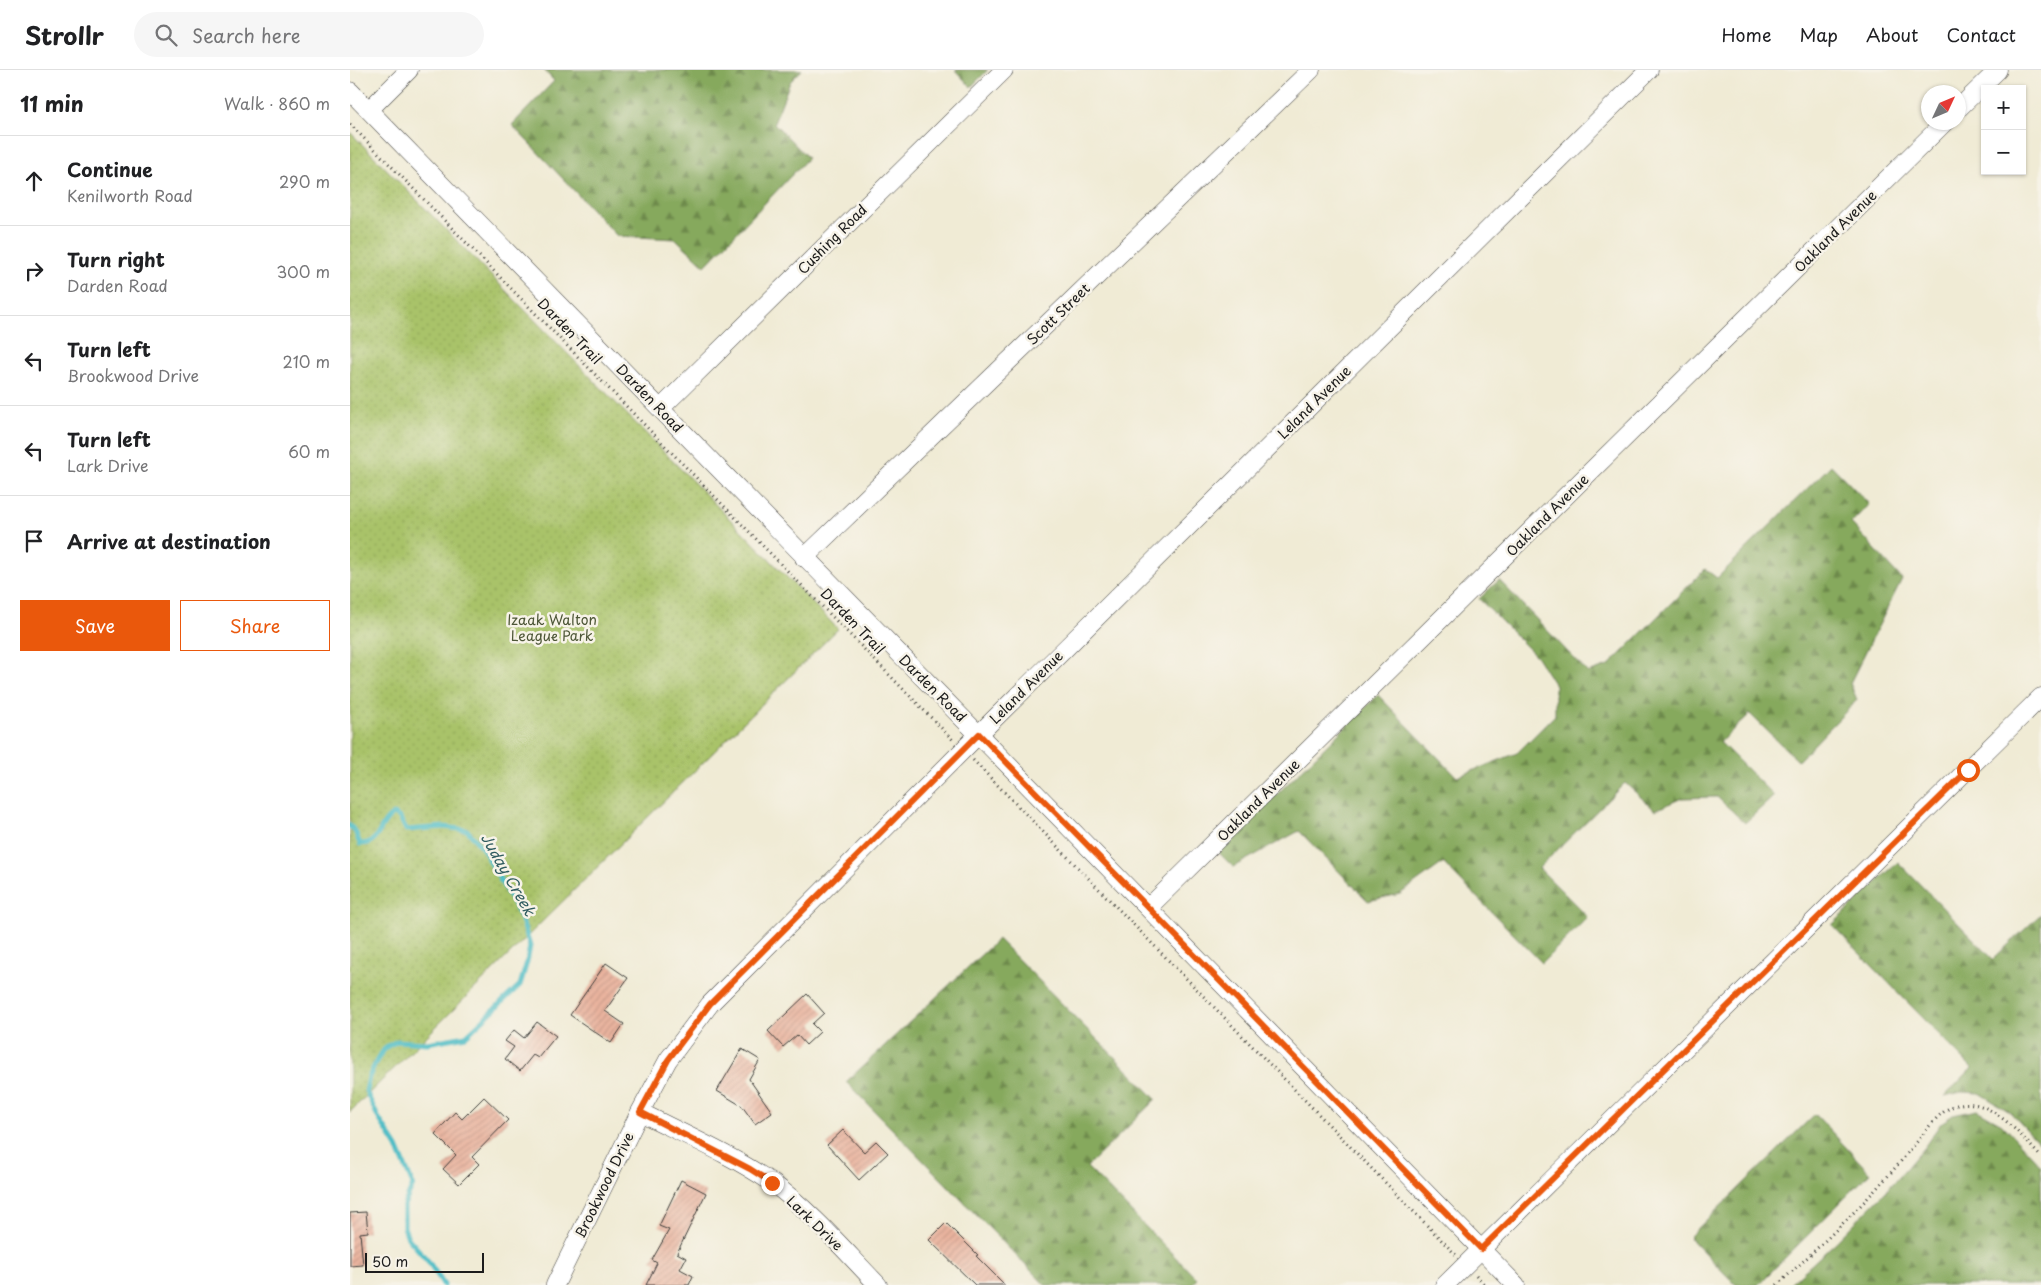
<!DOCTYPE html>
<meta charset="utf-8">
<style>
body{margin:0;font-family:"Playpen Sans",sans-serif;background:#f6f6f6;color:#202124}
.controls{position:absolute;right:15px;top:15px;display:grid;overflow:hidden;border-radius:0px;box-shadow:0 1px 4px #0004}
.controls button{width:45px;height:45px;display:grid;place-items:center;padding:0;border:0;border-bottom:1px solid #e0e0e0;background:#fff;color:#202124;font:25px sans-serif}
.compass{position:absolute;left:1571px;top:15px;width:45px;height:45px;border-radius:50%;background:#fff;box-shadow:0 1px 4px #0004;rotate:46deg}
.scale{position:absolute;left:15px;bottom:12px;width:119px;box-sizing:border-box;padding-left:5px;border:2px solid #1c1c1c;border-top:0;font-size:14px;line-height:18px;white-space:nowrap;color:#1c1c1c;-webkit-text-stroke:4px #f7f3e8;paint-order:stroke}
.stop{position:absolute;width:15px;height:15px;margin:-11px;border:4px solid #ea580c;border-radius:50%;background:#fff}
.stop.end{background:#ea580c;border-color:#fff;box-shadow:0 1px 5px #0008}
.list{margin:0;padding:0;list-style:none}
h2{display:flex;justify-content:space-between;align-items:center;height:65px;margin:0;padding:0 20px;font-size:21px}
h2 small{font-size:16px;font-weight:400;color:#757577}
.list li{display:grid;grid-template-columns:32px 1fr auto;gap:15px;align-items:center;box-sizing:border-box;height:90px;padding:0 20px;border-top:1px solid #e0e0e0}
.list b{display:block;font-size:19px;white-space:nowrap}
.list p{margin:0;font-size:16px;white-space:nowrap;color:#757577}
.list em{font-size:16px;font-style:normal;color:#757577}
.actions{display:flex;gap:10px;padding:15px 20px}
.actions a{flex:1;padding:11px 0;border:1px solid #ea580c;border-radius:0px;text-align:center;font-size:18px;color:#ea580c}
.actions .main{background:#ea580c;color:#fff}
.icon{flex:none;width:28px;height:28px;fill:none;stroke:currentColor;stroke-width:2;stroke-linecap:round;stroke-linejoin:round}
.map{position:relative;flex:none;width:1691px;height:1215px;overflow:hidden}
header{display:flex;align-items:center;gap:30px;box-sizing:border-box;height:70px;padding:0 25px;background:#fff;border-bottom:1px solid #e0e0e0}
header strong{font-size:24px}
nav{display:flex;gap:28px;margin-inline-start:auto;font-size:18px}
.search{width:350px;height:45px;background:#f6f6f6;display:flex;align-items:center;gap:12px;box-sizing:border-box;padding:0 18px;border-radius:28px;color:#757577;font-size:19px}
main{display:flex}
aside{flex:1;background:#fff}
.map>svg:first-child{display:block}
.forest{fill:url(#forest-firs);stroke:#51623c}
.park{fill:url(#park-dots);stroke:#627042}
.lines{fill:none;stroke-linecap:round;stroke-linejoin:round}
.stream{stroke:#4fbdc6;stroke-width:5}
.building{fill:url(#building-hatch)}
.minor-casing{stroke:#3c3b38;stroke-width:19}
.path{stroke:#3c3b38;stroke-width:3;stroke-dasharray:1 4;stroke-linecap:butt}
.minor{stroke:#fff;stroke-width:18}
.route{stroke:#ea580c;stroke-width:6}
.labels{text-anchor:middle;dominant-baseline:central;stroke-width:5;stroke-linejoin:round;paint-order:stroke}
.street-label{font-size:14px;fill:#1c1c1c;stroke:#f7f3e8}
.park-label{font-size:14px;fill:#4d5637;stroke:#f7f3e8}
.water-label{font-size:15px;font-style:italic;fill:#305c60;stroke:#f7f3e8}
</style>
<header>
<strong>Strollr</strong>
<div class="search"><svg class="icon" aria-label="search" viewBox="0 0 24 24"><circle cx="10" cy="10" r="6"/><path d="M15 15l6 6"/></svg>Search here</div>
<nav><a>Home</a><a>Map</a><a>About</a><a>Contact</a></nav>
</header>
<main>
<aside>
<h2>11 min<small>Walk · 860 m</small></h2>
<ul class="list">
<li><svg class="icon" aria-label="ahead" viewBox="0 0 24 24"><path d="M12 20V5M6 11l6-6 6 6"/></svg><div><b>Continue</b><p>Kenilworth Road</p></div><em>290 m</em></li>
<li><svg class="icon" aria-label="right" viewBox="0 0 24 24"><path d="M7 20v-9h11M14 6l5 5-5 5"/></svg><div><b>Turn right</b><p>Darden Road</p></div><em>300 m</em></li>
<li><svg class="icon" aria-label="left" viewBox="0 0 24 24"><path d="M17 20v-9H6M10 6l-5 5 5 5"/></svg><div><b>Turn left</b><p>Brookwood Drive</p></div><em>210 m</em></li>
<li><svg class="icon" aria-label="left" viewBox="0 0 24 24"><path d="M17 20v-9H6M10 6l-5 5 5 5"/></svg><div><b>Turn left</b><p>Lark Drive</p></div><em>60 m</em></li>
<li><svg class="icon" aria-label="arrive" viewBox="0 0 24 24"><path d="M6 21V4h12l-3 4 3 4H6"/></svg><div><b>Arrive at destination</b></div></li>
</ul>
<div class="actions"><a class="main">Save</a><a>Share</a></div>
</aside>
<div class="map">
<svg width="1691" height="1215" viewBox="0 0 1691 1215">
<defs>
<pattern id="forest-firs" width="22" height="20" patternUnits="userSpaceOnUse" patternTransform="scale(1.25)"><rect width="22" height="20" fill="#86a95d"/><path d="M5 1l3.5 6h-7zM16 11l3.5 6h-7z" fill="#6d894c"/></pattern>
<pattern id="park-dots" width="8" height="8" patternUnits="userSpaceOnUse" patternTransform="scale(1.25)"><rect width="8" height="8" fill="#a9c369"/><path d="M2 2h.1M6 6h.1" fill="none" stroke="#91a75a" stroke-width="1.8" stroke-linecap="round"/></pattern>
<pattern id="building-hatch" width="6" height="6" patternUnits="userSpaceOnUse" patternTransform="scale(1.25)"><rect width="6" height="6" fill="#e9b39e"/><path d="M-1 1l2-2M0 6l6-6M5 7l2-2" fill="none" stroke="#c79988"/></pattern>
</defs>
<rect width="100%" height="100%" fill="#f7f3e8"/>
<filter id="ink" filterUnits="userSpaceOnUse"><feTurbulence type="fractalNoise" baseFrequency=".02" numOctaves="2"/><feDisplacementMap in="SourceGraphic" scale="10" xChannelSelector="R" yChannelSelector="G"/><feConvolveMatrix kernelMatrix="1 2 1 2 8 2 1 2 1" color-interpolation-filters="sRGB"/></filter>
<filter id="wash" filterUnits="userSpaceOnUse"><feTurbulence type="fractalNoise" baseFrequency=".0096" numOctaves="4" result="noise"/><feDisplacementMap in="SourceGraphic" scale="20" xChannelSelector="R" yChannelSelector="G"/><feGaussianBlur stdDeviation="1.12" result="paint"/><feColorMatrix in="noise" values="0 0 0 0 0 0 0 0 0 0 0 0 0 0 0 0 0 1.4 0 .05"/><feComposite in="paint" operator="in"/></filter>
<g filter="url(#wash)">
<rect width="100%" height="100%" fill="#f0ebd5"/>
<path class="forest" d="M194 0H452L440 12 424 53 458 88 355 196 326 169 267 166 162 55 204 11Z
M605 0H638L621 17Z
M1481 395 1519 434 1501 453 1552 509 1500 613 1507 630 1448 691 1400 644 1370 672 1424 726 1395 753 1367 727 1332 728 1305 740 1275 713 1189 798 1238 847 1192 893 1093 793 1050 824 1018 831 949 761 883 797 868 782 1028 625 1107 707 1167 683 1205 645V615L1187 587 1129 529 1149 510 1238 603 1258 596 1355 499 1367 508Z
M1548 792 1643 889 1691 844V1075L1660 1042 1629 1023 1611 1022 1595 1026 1622 998 1482 855Z
M648 869 806 1029 737 1097 847 1209 841 1215H695L496 1012Z
M1627 1040 1652 1054 1691 1096V1215H1439L1486 1172 1539 1118 1575 1076 1591 1053 1603 1045Z
M1465 1044 1520 1103 1408 1215H1386L1339 1167Z"/>
<path class="park" d="M0 62 488 559 0 1042Z"/>
<g class="lines">
<path class="stream" d="M0 756 5 761 10 774C32 774 28 752 44 744L50 748 56 760 94 757 117 760 133 779 171 847 180 876 177 892 170 915 116 966 77 973 47 971 36 977 27 990 19 1007 16 1021 28 1047 47 1077 63 1115 54 1135V1157L58 1168 78 1191 94 1215"/>
</g>
<g id="blocks">
<path class="building" d="M256 893 278 908 255 941 274 954 261 973 220 945Z
M457 924 474 943 462 954 470 962 456 975 447 965 433 977 418 961Z
M187 952 206 966 188 988 183 985 170 1001 155 989 164 977 155 971 164 960 174 968Z
M392 979 410 990 399 1009 422 1042 405 1054 392 1036 367 1021Z
M134 1027 158 1050 122 1087 129 1094 109 1114 93 1099 106 1085 85 1064 105 1042 112 1049Z
M493 1060 514 1082 526 1071 538 1083 509 1110 477 1075Z
M331 1110 356 1123 327 1183 336 1188 330 1199 343 1206 339 1215H296L307 1193 302 1190 319 1160 309 1156Z
M16 1142 18 1162 10 1163 13 1195 0 1196V1143Z
M596 1153 628 1185 626 1186 655 1215H625L579 1170Z"/>
</g>
</g>
<g filter="url(#ink)">
<use href="#blocks" fill-opacity="0" stroke="#3c3b38" stroke-width="1"/>
<g class="lines">
<g class="minor-casing">
<path id="minor" d="M0 21 1166 1215
M1608 39 1648 0
M19 40 59 0
M311 338 654 0
M454 488 961 0
M798 838 1595 52
M290 1042C333 1064 380 1084 421 1112 461 1141 494 1180 528 1215
M205 1215 290 1042 318 990 360 934 629 664 1299 0
M1095 1215 1691 627"/>
</g>
<path class="path" d="M0 54 603 670
M623 690 1106 1185
M1126 1205 1135 1215
M1427 1215C1476 1171 1524 1125 1566 1073 1577 1060 1589 1040 1607 1035 1640 1025 1672 1067 1691 1087"/>
<use href="#minor" class="minor"/>
</g>
</g>
<g class="lines" filter="url(#ink)">
<path class="route" d="M422 1113 400 1099 290 1042 318 990 360 934 629 664 1131 1179 1618 700"/>
</g>
<g class="labels">
<g class="street-label">
<text transform="translate(1485 161) rotate(-45)">Oakland Avenue</text>
<text transform="translate(482 169) rotate(-45)">Cushing Road</text>
<text transform="translate(708 244) rotate(-44)">Scott Street</text>
<text transform="translate(220 261) rotate(46)">Darden Trail</text>
<text transform="translate(300 328) rotate(46)">Darden Road</text>
<text transform="translate(964 332) rotate(-45)">Leland Avenue</text>
<text transform="translate(1197 445) rotate(-45)">Oakland Avenue</text>
<text transform="translate(503 551) rotate(46)">Darden Trail</text>
<text transform="translate(676 617) rotate(-45)">Leland Avenue</text>
<text transform="translate(583 618) rotate(45)">Darden Road</text>
<text transform="translate(908 730) rotate(-45)">Oakland Avenue</text>
<text transform="translate(254 1115) rotate(-64)">Brookwood Drive</text>
<text transform="translate(465 1153) rotate(44)">Lark Drive</text>
</g>
<g class="park-label">
<text x="202" y="549">Izaak Walton<tspan x="202" dy="16">League Park</tspan></text>
</g>
<g class="water-label">
<text transform="translate(159 804) rotate(60)">Juday Creek</text>
</g>
</g>
</svg>
<div class="controls">
<button>+</button>
<button>−</button>
</div>
<svg class="compass" viewBox="-18 -18 36 36"><path d="M0-13l5 13h-10z" fill="#e53935"/><path d="M0 13l5-13h-10z" fill="#757577"/></svg>
<div class="scale">50 m</div>
<div class="stop" style="left:1618px;top:700px"></div>
<div class="stop end" style="left:422px;top:1113px"></div>
</div>
</main>
